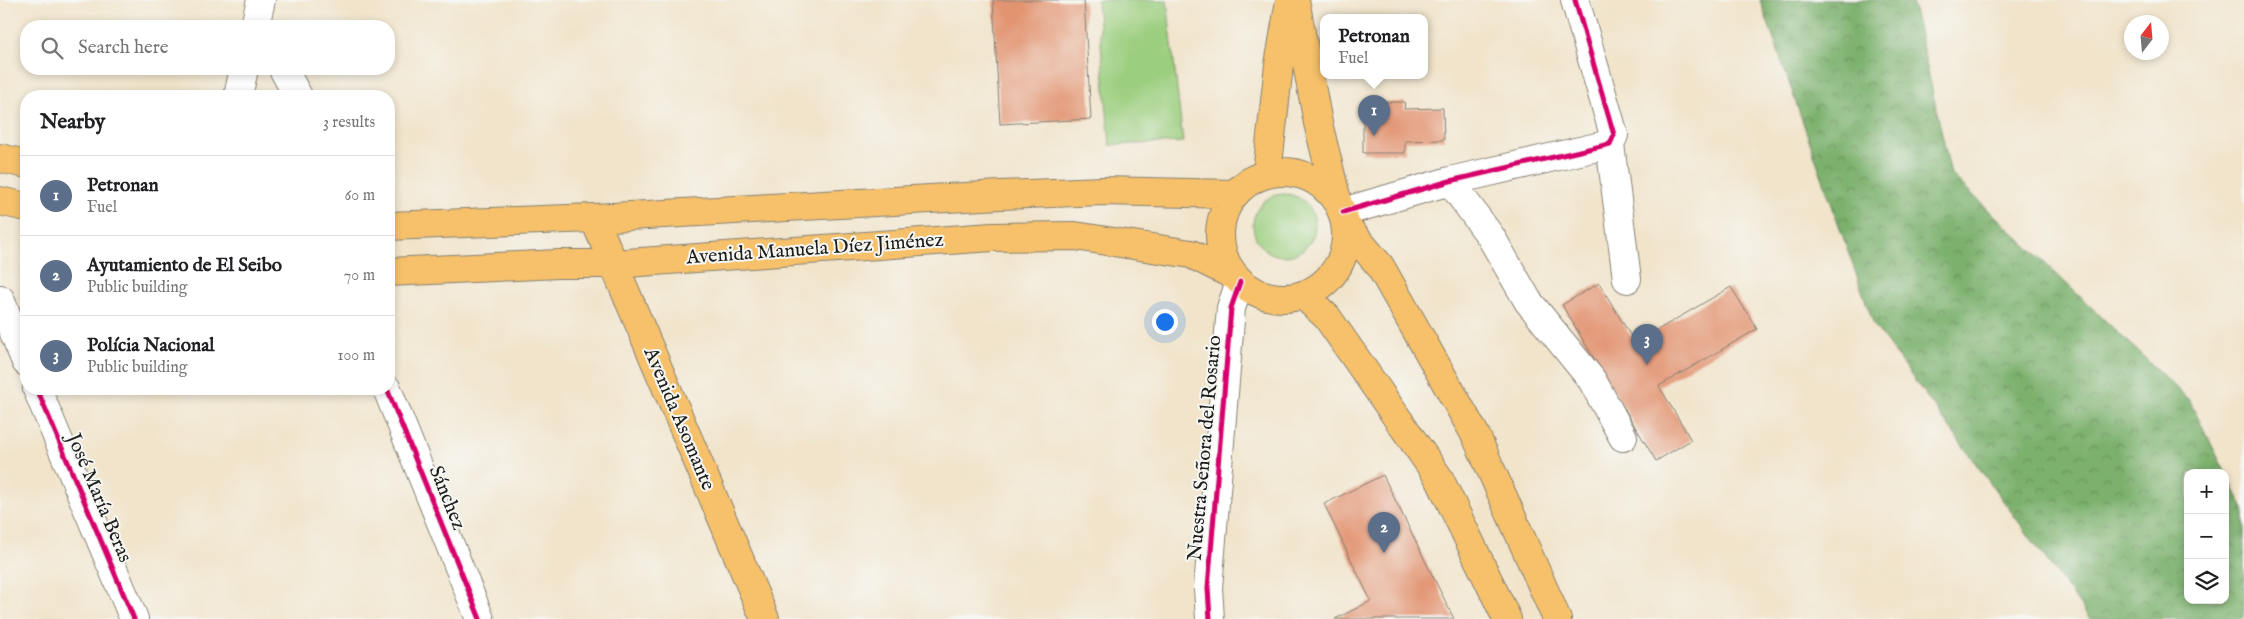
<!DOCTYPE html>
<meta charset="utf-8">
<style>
body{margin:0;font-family:"IM FELL English",serif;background:#f6f6f6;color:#202124}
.controls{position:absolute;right:15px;bottom:15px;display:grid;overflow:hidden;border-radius:10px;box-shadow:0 2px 8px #0003}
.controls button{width:45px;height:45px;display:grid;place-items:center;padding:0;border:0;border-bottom:1px solid #e0e0e0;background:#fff;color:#202124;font:25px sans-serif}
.compass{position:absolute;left:2124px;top:15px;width:45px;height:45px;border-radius:50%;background:#fff;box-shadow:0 2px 8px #0003;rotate:16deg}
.you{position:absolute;left:1164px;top:321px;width:18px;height:18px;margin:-12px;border:4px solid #fff;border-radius:50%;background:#1a73e8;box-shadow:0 0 0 8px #1a73e833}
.badge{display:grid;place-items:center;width:32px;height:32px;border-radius:50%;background:#c8321e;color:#fff;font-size:16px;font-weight:700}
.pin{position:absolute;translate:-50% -41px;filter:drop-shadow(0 1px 2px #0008)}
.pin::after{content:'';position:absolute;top:26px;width:18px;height:15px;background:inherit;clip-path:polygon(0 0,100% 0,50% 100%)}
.popup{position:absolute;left:1320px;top:14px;width:108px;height:65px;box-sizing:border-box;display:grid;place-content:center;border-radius:10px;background:#fff;filter:drop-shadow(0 1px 4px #0005);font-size:16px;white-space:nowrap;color:#757577}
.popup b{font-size:19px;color:#202124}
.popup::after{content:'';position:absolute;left:50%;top:100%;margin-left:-10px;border:10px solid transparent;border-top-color:#fff}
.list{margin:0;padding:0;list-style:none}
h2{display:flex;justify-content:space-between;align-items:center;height:65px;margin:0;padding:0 20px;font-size:21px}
h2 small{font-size:16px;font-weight:400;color:#757577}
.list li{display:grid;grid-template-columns:32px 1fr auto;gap:15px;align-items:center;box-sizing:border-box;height:80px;padding:0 20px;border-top:1px solid #e0e0e0}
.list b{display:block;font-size:19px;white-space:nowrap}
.list p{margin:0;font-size:16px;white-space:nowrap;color:#757577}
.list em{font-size:16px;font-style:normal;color:#757577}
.icon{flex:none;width:28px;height:28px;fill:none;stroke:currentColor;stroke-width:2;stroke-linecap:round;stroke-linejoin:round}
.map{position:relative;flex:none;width:2244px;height:619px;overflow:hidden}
.search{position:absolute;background:#fff;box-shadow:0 2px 8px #0003;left:20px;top:20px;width:375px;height:55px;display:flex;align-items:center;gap:12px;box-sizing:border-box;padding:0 18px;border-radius:20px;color:#757577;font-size:19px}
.panel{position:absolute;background:#fff;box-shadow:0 2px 8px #0003;left:20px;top:90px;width:375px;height:305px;border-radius:20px}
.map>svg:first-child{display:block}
.green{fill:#9bce7e;stroke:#5c754d}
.forest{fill:url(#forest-crowns);stroke:#4c6644;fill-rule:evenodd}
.building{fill:#e2936f}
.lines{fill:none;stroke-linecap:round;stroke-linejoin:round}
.minor-casing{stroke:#868074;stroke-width:30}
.major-casing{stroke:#868074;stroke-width:30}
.minor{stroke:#fff;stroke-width:28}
.major{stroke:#f6c16b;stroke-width:28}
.cycleway-casing{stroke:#f6f6f2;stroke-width:8}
.cycleway{stroke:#d6006c;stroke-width:5}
.labels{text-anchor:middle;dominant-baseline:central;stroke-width:4;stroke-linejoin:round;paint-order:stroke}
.street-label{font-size:20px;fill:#1c1c1c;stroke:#f6f6f2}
</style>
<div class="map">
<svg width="2244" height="619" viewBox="0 0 2244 619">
<defs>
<pattern id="forest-crowns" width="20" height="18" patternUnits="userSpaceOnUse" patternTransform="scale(1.25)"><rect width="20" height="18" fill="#7cb16d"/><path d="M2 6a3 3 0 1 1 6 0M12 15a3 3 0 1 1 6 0" fill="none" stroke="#658f59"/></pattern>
</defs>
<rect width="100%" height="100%" fill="#f6f6f2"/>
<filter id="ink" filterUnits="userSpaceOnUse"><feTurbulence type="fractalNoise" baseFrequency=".02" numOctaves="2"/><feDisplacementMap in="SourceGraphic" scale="10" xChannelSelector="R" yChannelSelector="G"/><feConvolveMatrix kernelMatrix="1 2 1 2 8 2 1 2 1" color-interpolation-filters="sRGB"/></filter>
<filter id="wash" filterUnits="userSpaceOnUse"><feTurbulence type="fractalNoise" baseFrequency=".0096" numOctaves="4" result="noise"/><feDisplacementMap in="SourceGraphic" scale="20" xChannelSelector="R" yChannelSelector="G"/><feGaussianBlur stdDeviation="1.12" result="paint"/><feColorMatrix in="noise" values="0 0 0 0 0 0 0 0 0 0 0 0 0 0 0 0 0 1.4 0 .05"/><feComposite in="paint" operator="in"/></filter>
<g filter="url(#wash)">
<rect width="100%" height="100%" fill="#f1e4cb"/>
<path class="green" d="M1097 0H1167L1183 142 1110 145Z
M1253 225a31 31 0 1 1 62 0a31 31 0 1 1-62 0Z"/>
<path class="forest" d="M1760 0H1912L1951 174 2189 400 2244 509V619H2090L1874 325ZM2188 473H2225V600H2188Z"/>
<g id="blocks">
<path class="building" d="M993 0H1084L1091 119 1000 124Z
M1363 102H1405L1404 109 1443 108 1444 140 1405 141V153H1363Z
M1599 283 1635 343 1731 287 1757 329 1659 386 1691 440 1656 461 1562 305Z
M1383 475 1454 619H1335L1371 601 1324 504Z"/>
</g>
</g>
<g filter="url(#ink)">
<use href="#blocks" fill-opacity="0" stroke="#868074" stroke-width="1"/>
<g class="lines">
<g class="minor-casing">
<path id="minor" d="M1575 0 1614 135 1610 144 1627 279
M255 26 261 0
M283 69 298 96
M238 96 244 69
M1450 181 1491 237 1528 301 1592 380 1623 437
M1343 212 1450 181 1610 144
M0 299 26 362
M37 389 134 619
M387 389 480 619
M1210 619 1208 588 1231 308 1240 282"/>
</g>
<g class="major-casing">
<path id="major" d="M1295 0 1318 123 1337 200
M0 158 26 164
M1220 235a63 63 0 1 1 126 0a63 63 0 1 1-126 0Z
M1267 173 1279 65 1289 6
M0 201 26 207
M594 218 765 619
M389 226 594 218 1001 195 1102 191 1233 194
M1346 226 1380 266 1476 436 1557 619
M389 272 558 264H613L992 237 1075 236 1191 254 1235 276
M1303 295 1327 317 1439 478 1507 619"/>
</g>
<use href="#minor" class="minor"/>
<use href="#major" class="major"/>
<g class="cycleway-casing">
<path id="cycleway" d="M1343 212 1450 181 1610 144 1614 135 1575 0
M37 389 134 619
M387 389 480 619
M1210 619 1208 588 1231 308 1240 282"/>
</g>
<use href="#cycleway" class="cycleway"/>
</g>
</g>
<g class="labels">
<g class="street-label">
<text transform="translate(815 249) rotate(-4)">Avenida Manuela Díez Jiménez</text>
<text transform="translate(679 419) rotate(67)">Avenida Asomante</text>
<text transform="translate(1205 448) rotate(-85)">Nuestra Señora del Rosario</text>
<text transform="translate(99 498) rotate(67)">José María Beras</text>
<text transform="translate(447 498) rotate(68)">Sánchez</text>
</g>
</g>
</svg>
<div class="controls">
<button>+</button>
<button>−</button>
<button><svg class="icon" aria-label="layers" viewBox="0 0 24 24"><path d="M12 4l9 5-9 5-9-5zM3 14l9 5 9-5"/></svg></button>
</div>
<svg class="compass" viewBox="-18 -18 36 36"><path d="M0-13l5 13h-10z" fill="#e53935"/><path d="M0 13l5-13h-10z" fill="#757577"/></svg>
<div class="you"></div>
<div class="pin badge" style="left:1374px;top:136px;background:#5c6f8a">1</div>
<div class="popup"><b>Petronan</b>Fuel</div>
<div class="pin badge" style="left:1384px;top:553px;background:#5c6f8a">2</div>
<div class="pin badge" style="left:1647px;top:365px;background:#5c6f8a">3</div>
<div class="search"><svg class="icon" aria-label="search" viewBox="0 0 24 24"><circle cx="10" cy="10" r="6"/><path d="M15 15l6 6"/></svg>Search here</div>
<section class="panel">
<h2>Nearby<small>3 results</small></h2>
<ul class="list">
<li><span class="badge" style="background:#5c6f8a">1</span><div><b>Petronan</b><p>Fuel</p></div><em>60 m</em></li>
<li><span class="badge" style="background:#5c6f8a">2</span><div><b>Ayutamiento de El Seibo</b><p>Public building</p></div><em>70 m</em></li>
<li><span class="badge" style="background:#5c6f8a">3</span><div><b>Polícia Nacional</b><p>Public building</p></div><em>100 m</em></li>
</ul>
</section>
</div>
